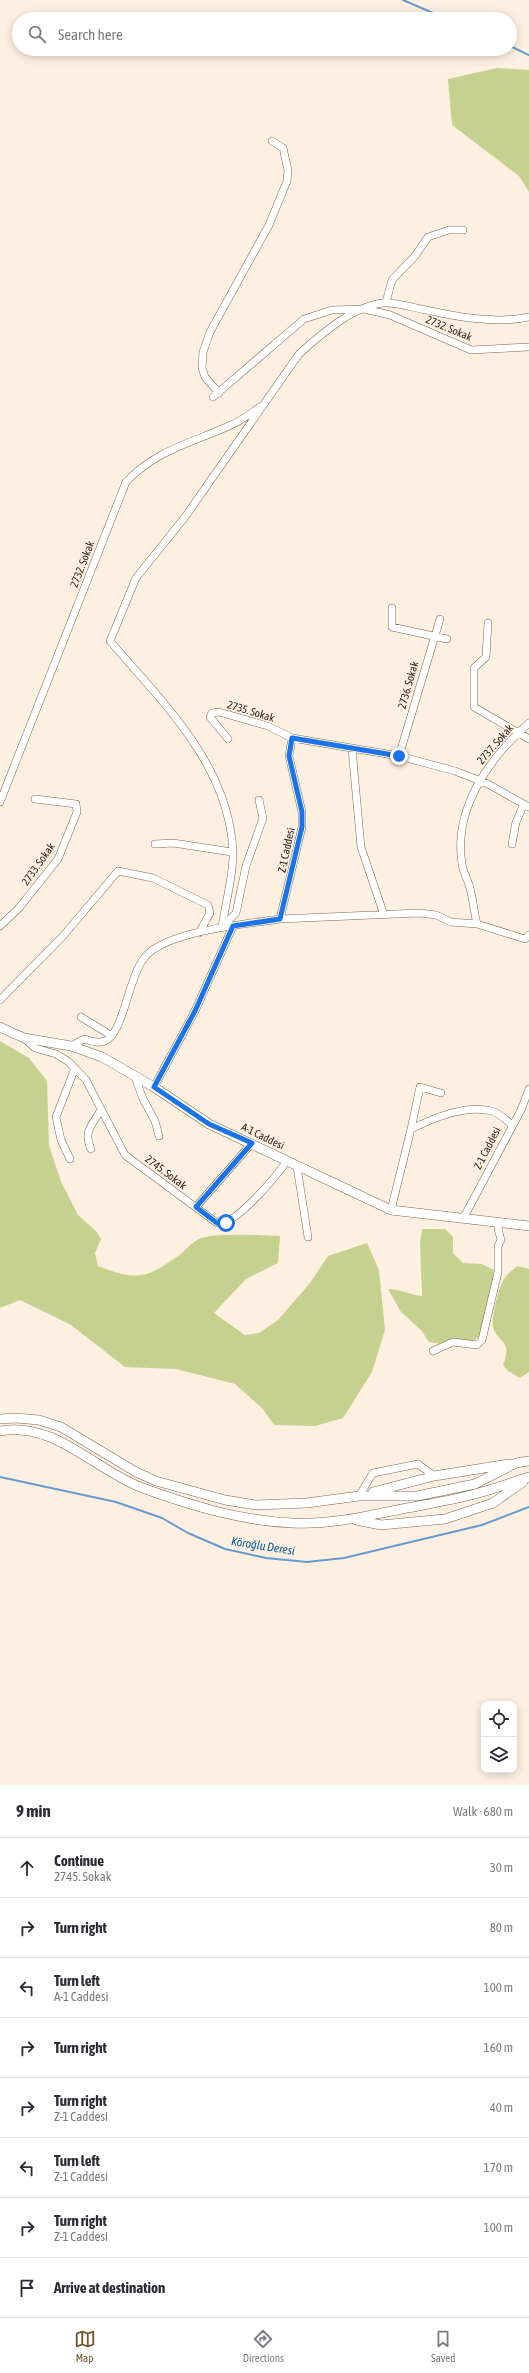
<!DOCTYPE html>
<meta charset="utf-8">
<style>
body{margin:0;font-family:"Asap Condensed",sans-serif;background:#f7f7f7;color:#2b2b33}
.controls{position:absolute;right:12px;bottom:12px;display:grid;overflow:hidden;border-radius:8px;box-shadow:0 2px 10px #0003}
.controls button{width:36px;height:36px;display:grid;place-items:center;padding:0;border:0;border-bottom:1px solid #e1e1e2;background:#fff;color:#2b2b33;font:20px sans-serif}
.stop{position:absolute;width:12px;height:12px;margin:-9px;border:3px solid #1a73e8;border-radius:50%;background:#fff}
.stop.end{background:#1a73e8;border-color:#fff;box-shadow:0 1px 4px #0008}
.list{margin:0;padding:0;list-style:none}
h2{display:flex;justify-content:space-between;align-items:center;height:52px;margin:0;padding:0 16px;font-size:17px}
h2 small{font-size:13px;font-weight:400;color:#7c7c81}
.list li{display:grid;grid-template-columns:26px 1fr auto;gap:12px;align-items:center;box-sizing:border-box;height:60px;padding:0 16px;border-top:1px solid #e1e1e2}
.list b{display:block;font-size:15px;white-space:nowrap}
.list p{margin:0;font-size:13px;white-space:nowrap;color:#7c7c81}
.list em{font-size:13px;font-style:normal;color:#7c7c81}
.icon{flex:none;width:22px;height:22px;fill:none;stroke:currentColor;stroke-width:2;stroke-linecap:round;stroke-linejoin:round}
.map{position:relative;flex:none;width:529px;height:1785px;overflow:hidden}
.search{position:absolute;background:#fff;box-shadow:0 2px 10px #0003;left:12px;right:12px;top:12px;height:44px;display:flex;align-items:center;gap:10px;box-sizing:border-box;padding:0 14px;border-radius:22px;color:#7c7c81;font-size:15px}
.sheet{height:532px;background:#fff}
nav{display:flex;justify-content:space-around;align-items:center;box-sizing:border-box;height:56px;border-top:1px solid #e1e1e2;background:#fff;font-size:11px;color:#7c7c81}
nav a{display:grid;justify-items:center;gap:2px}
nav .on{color:#75552b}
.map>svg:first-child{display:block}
.green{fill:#c6d08f}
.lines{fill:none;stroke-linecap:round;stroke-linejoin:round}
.stream{stroke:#679bce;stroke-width:2}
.street-casing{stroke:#7a6750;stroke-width:8}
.secondary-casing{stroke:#7a6750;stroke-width:10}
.street{stroke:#fff;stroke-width:7}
.secondary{stroke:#fff;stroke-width:9}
.route{stroke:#1a73e8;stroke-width:5}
.labels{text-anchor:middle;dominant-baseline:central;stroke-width:3;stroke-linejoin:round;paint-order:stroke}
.street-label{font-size:11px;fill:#261e14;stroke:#fef0e1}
.water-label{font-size:12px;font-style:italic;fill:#035998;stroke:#fef0e1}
</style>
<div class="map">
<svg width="529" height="1785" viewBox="0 0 529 1785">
<rect width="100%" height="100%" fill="#fef0e1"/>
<path class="green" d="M497 68 529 70V192L519 176 452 125 448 79Z
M0 1041 29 1058 47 1081 49 1146 62 1184 78 1215 96 1231 101 1239 95 1253 98 1266C138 1282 148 1278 182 1253 187 1248 194 1241 201 1238 215 1233 264 1235 280 1236L278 1263 246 1279 214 1313 245 1335 259 1333 278 1320 310 1283 328 1256 367 1243 379 1270 385 1330 372 1372 343 1418 315 1426 274 1425 262 1408 235 1384 176 1369 125 1367 71 1325 20 1300 0 1308Z
M422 1229H445L453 1237V1253L463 1263 482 1264 494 1270 481 1335 472 1342 442 1344 429 1342 421 1330 401 1312 388 1289C401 1289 410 1295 422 1296L420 1243Z
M517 1266 529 1269V1372L520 1378 508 1371 503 1365C513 1339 498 1344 493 1327 491 1318 499 1286 504 1279 507 1274 513 1270 517 1266Z"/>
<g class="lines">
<path class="stream" d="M403 0 447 19
M510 46 529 55
M0 1477 116 1502 162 1518 188 1533 225 1549 266 1558 307 1562 344 1558 482 1525 529 1507"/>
<g class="street-casing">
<path id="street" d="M386 302 392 280 415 256 428 237 449 230H463
M219 393 205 377 202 368 203 352 210 332 269 225 287 181 288 170 283 148 272 141
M213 397 304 319 332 310 364 309 390 315 471 350 529 347
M392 608V627L447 639
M488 623 486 657 474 668V707L529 739
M529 723C489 758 453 809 462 864 463 872 468 880 470 888 473 899 474 912 477 924L525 939 529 935
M228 739 210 717 212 713 219 712 268 726 292 738 399 756 455 771 488 784 529 807
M352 749 361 847 384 915
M399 756 440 619
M0 802 126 482C156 450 192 443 231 425 241 421 251 413 260 407
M155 844 173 843 232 852
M512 844 516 822 524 804
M280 919 419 913 436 915 451 922 477 924
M0 926 19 908 58 859 77 812 76 804 35 799
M222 927C225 906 233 876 233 855 231 767 164 704 110 641L136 578 185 517 299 354C320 335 354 305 384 303 397 302 413 308 426 310 458 317 496 324 529 317
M222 927 236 913 246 866 263 818 259 800
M0 1000 63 936 118 871 153 878 208 905 210 913 199 933
M81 1017 112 1036
M24 1038 35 1048 56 1054 69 1062 86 1080 125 1155 217 1223C234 1228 277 1175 287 1161
M71 1046 84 1039C92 1041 98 1044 105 1041 124 1033 128 977 145 957 166 931 247 924 280 919L302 827V812L289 756 292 738
M135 1077 143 1099 155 1121 159 1136
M154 1087 195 1011 233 926
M411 1129 420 1087 441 1093
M91 1149C83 1132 92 1125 101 1110
M70 1159 61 1140 56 1117 75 1068
M297 1167 308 1237
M196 1207 252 1143
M391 1210 411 1129C434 1118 466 1104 492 1111 499 1113 506 1120 512 1125
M464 1217 521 1110 529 1089
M433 1351 453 1342 477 1345 482 1340 498 1272V1246L501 1240 498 1229 499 1222
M359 1496 373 1473 418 1464 434 1476"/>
</g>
<g class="secondary-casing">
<path id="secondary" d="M0 1027 24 1038 71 1046 102 1057 154 1087 209 1124 391 1210 529 1226
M0 1419 15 1418 39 1420 61 1427 136 1472 156 1481 225 1500 256 1505 307 1503 359 1496H417L475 1484 516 1463 529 1461
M0 1431C54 1421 94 1469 140 1487 189 1505 241 1521 292 1523 327 1525 363 1517 397 1510 422 1505 447 1501 471 1495 491 1490 510 1483 529 1477
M373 1492 434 1476 509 1464
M356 1520 381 1525 445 1519 493 1503 523 1482"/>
</g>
<use href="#street" class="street"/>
<use href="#secondary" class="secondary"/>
</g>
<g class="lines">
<path class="route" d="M226 1223H217L196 1207 252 1143 209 1124 154 1087 195 1011 233 926 280 919 302 827V812L289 756 292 738 399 756"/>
</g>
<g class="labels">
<g class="street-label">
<text transform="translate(449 328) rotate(23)">2732. Sokak</text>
<text transform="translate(82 564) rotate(-69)">2732. Sokak</text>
<text transform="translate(408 685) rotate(-74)">2736. Sokak</text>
<text transform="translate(251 711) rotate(17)">2735. Sokak</text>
<text transform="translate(495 744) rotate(-49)">2737. Sokak</text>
<text transform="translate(286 850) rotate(-78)">Z-1 Caddesi</text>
<text transform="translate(38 864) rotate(-55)">2733. Sokak</text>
<text transform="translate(263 1136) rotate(26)">A-1 Caddesi</text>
<text transform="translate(487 1148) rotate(-63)">Z-1 Caddesi</text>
<text transform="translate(166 1172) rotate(37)">2745. Sokak</text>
</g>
<g class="water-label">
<text transform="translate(263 1546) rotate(9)">Köroğlu Deresi</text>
</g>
</g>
</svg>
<div class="controls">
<button><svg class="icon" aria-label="locate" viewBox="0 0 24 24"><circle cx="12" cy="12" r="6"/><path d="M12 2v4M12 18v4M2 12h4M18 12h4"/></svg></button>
<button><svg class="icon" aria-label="layers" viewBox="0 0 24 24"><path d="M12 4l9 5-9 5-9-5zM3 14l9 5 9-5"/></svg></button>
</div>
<div class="stop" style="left:226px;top:1223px"></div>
<div class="stop end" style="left:399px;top:756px"></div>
<div class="search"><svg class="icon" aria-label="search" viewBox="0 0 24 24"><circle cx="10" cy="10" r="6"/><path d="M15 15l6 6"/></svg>Search here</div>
</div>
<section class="sheet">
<h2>9 min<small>Walk · 680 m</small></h2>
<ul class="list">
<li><svg class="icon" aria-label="ahead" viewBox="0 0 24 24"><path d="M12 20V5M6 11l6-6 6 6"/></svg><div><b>Continue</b><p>2745. Sokak</p></div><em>30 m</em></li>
<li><svg class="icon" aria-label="right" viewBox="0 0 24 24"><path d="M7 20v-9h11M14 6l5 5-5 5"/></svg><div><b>Turn right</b></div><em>80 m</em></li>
<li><svg class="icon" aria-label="left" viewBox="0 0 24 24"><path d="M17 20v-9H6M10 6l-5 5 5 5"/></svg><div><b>Turn left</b><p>A-1 Caddesi</p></div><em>100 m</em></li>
<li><svg class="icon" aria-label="right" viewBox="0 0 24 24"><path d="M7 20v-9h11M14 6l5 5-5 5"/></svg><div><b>Turn right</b></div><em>160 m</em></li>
<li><svg class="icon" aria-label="right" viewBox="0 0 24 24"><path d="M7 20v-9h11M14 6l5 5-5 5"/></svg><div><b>Turn right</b><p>Z-1 Caddesi</p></div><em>40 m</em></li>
<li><svg class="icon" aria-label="left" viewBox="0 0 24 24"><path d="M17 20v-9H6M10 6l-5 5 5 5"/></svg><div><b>Turn left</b><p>Z-1 Caddesi</p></div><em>170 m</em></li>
<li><svg class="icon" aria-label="right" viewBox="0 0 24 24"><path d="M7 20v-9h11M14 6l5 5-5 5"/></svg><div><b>Turn right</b><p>Z-1 Caddesi</p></div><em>100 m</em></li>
<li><svg class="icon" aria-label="arrive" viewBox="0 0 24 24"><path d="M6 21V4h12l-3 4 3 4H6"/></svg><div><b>Arrive at destination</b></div></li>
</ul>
</section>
<nav>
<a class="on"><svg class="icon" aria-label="map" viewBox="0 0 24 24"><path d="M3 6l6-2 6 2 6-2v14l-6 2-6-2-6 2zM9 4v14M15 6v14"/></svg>Map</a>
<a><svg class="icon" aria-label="directions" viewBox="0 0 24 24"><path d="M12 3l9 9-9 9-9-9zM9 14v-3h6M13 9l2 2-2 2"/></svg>Directions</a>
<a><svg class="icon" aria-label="saved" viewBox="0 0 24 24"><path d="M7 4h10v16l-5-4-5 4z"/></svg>Saved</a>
</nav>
